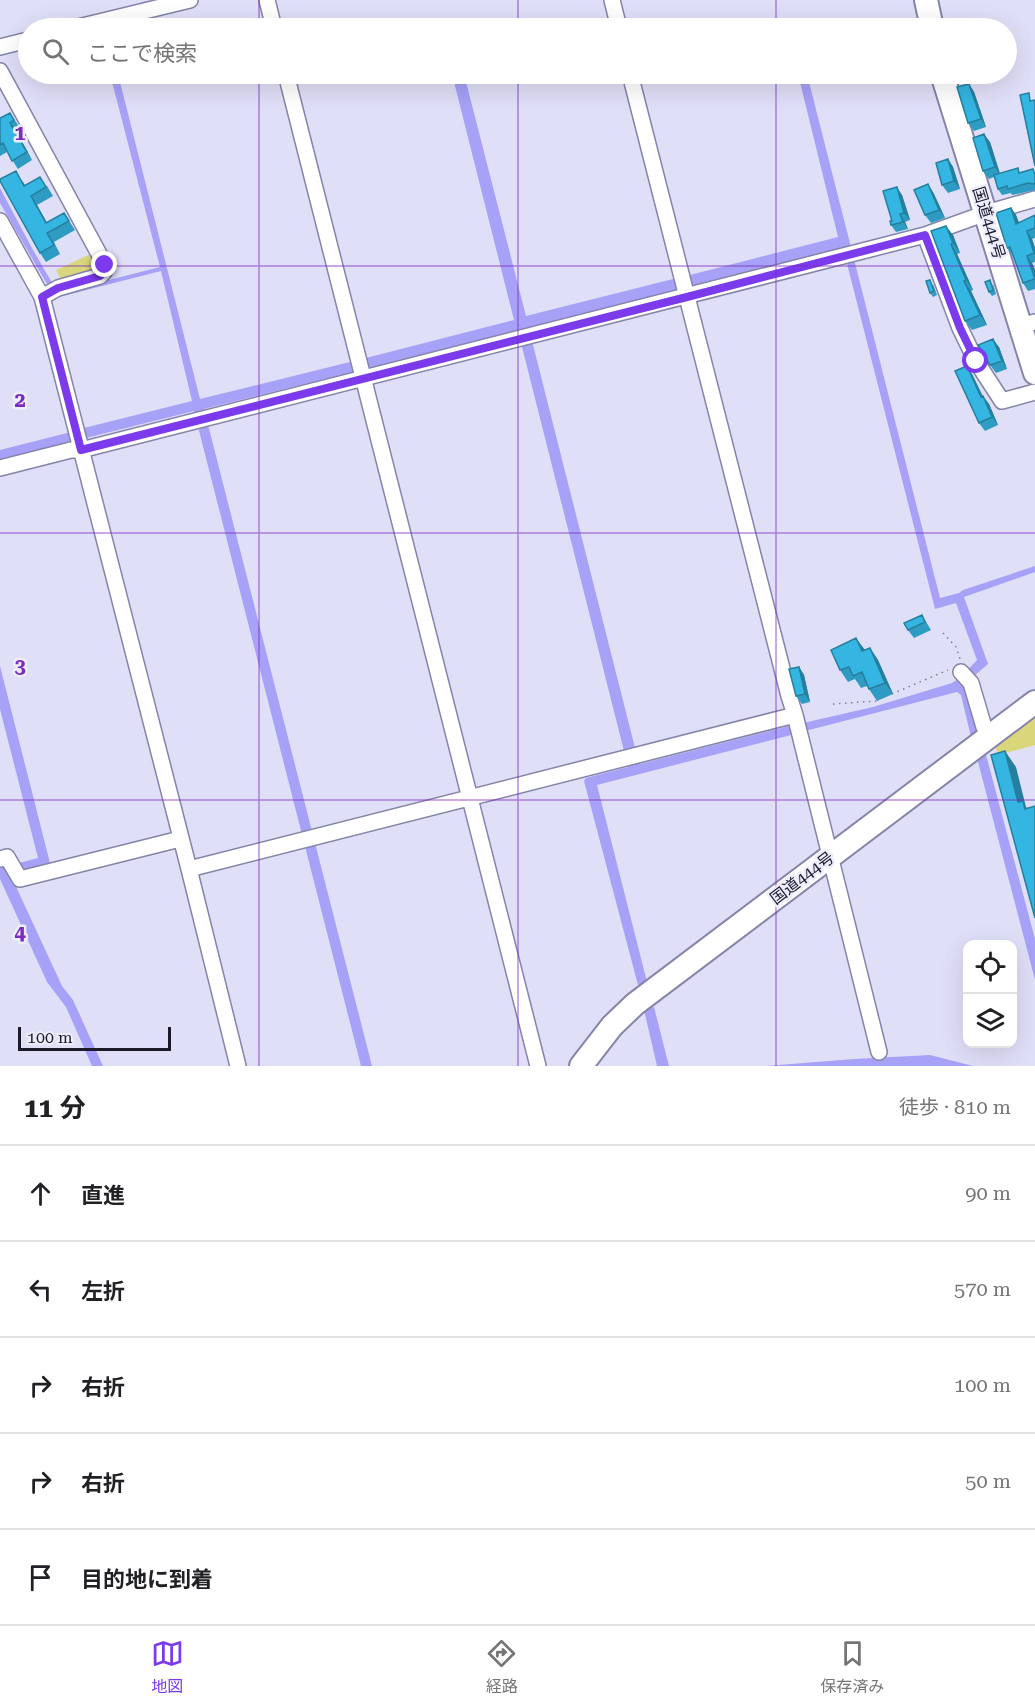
<!DOCTYPE html>
<html lang="ja">
<meta charset="utf-8">
<style>
body{margin:0;font-family:"Roboto Serif","Noto Sans JP",serif;background:#f6f6f6;color:#202124}
.controls{position:absolute;right:18px;bottom:18px;display:grid;overflow:hidden;border-radius:12px;box-shadow:0 6px 24px #0002}
.controls button{width:54px;height:54px;display:grid;place-items:center;padding:0;border:0;border-bottom:2px solid #e0e0e0;background:#fff;color:#202124;font:30px sans-serif}
.scale{position:absolute;left:18px;bottom:15px;width:153px;box-sizing:border-box;padding-left:6px;border:3px solid #1b1a28;border-top:0;font-size:16px;line-height:21px;white-space:nowrap;color:#1b1a28;-webkit-text-stroke:4px #eeedfe;paint-order:stroke}
.stop{position:absolute;width:18px;height:18px;margin:-14px;border:4px solid #7c3aed;border-radius:50%;background:#fff}
.stop.end{background:#7c3aed;border-color:#fff;box-shadow:0 2px 6px #0008}
.list{margin:0;padding:0;list-style:none}
h2{display:flex;justify-content:space-between;align-items:center;height:78px;margin:0;padding:0 24px;font-size:26px}
h2 small{font-size:20px;font-weight:400;color:#757577}
.list li{display:grid;grid-template-columns:39px 1fr auto;gap:18px;align-items:center;box-sizing:border-box;height:96px;padding:0 24px;border-top:2px solid #e0e0e0}
.list b{display:block;font-size:22px;white-space:nowrap}
.list em{font-size:20px;font-style:normal;color:#757577}
.icon{flex:none;width:33px;height:33px;fill:none;stroke:currentColor;stroke-width:2;stroke-linecap:round;stroke-linejoin:round}
.map{position:relative;flex:none;width:1035px;height:1066px;overflow:hidden}
.search{position:absolute;background:#fff;box-shadow:0 6px 24px #0002;left:18px;right:18px;top:18px;height:66px;display:flex;align-items:center;gap:15px;box-sizing:border-box;padding:0 21px;border-radius:33px;color:#757577;font-size:22px}
.sheet{height:558px;background:#fff}
nav{display:flex;justify-content:space-around;align-items:center;box-sizing:border-box;height:84px;border-top:2px solid #e0e0e0;background:#fff;font-size:16px;color:#757577}
nav a{display:grid;justify-items:center;gap:3px}
nav .on{color:#7c3aed}
.map>svg:first-child{display:block}
.green{fill:#dad67c}
.water{fill:#a7a1f8}
.lines{fill:none;stroke-linecap:round;stroke-linejoin:round}
.stream{stroke:#a7a1f8;stroke-width:3}
.minor-casing{stroke:#8584a9;stroke-width:18}
.highway-casing{stroke:#8584a9;stroke-width:26}
.path{stroke:#7d7c8f;stroke-width:1.5;stroke-dasharray:1.5 4.5;stroke-linecap:butt}
.minor{stroke:#fff;stroke-width:15}
.highway{stroke:#fff;stroke-width:22}
.wall{fill:#2e9cc2}
.shaded-wall{fill:#257f9e}
.building{fill:#35b5e1;stroke:#257f9e;stroke-width:1.5}
.route{stroke:#7c3aed;stroke-width:8}
.grid{fill:none;stroke:#7b2cbf;stroke-width:1.5;stroke-opacity:0.55}
.labels{text-anchor:middle;dominant-baseline:central;stroke-width:5;stroke-linejoin:round;paint-order:stroke}
.street-label{font-size:16px;fill:#1b1a28;stroke:#eeedfe}
.grid-label{font-size:20px;text-anchor:middle;font-weight:bold;fill:#7b2cbf;stroke:#eeedfe;stroke-width:5;stroke-linejoin:round;paint-order:stroke}
</style>
<div class="map">
<svg width="1035" height="1066" viewBox="0 0 1035 1066">
<rect width="100%" height="100%" fill="#e0dff8"/>
<path class="green" d="M95 252 100 273 63 283 56 270Z
M1035 715V745L998 755 995 746Z"/>
<path class="water" d="M110 74H118L200 399 354 361 357 371 204 409 372 1066H361L194 411 86 438 84 428 192 401 161 271 55 298 0 203V188L33 250 58 293 160 267Z
M452 74H464L526 316 677 278 681 290 529 329 635 748 624 751 518 331 365 370 362 359 514 320Z
M798 74H807L940 598 959 593 963 590 1035 566V572L964 597 988 664 974 676 981 735 972 741 961 695 957 692 805 731 803 723 873 707 952 683 961 677 977 660 956 603 935 609 843 248 689 287 686 276 838 237Z
M71 432 73 442 0 460V450Z
M0 666 50 863 48 867 24 874 19 863 38 858 0 709Z
M793 725 795 734 597 785 647 982 638 985 584 781 586 778 628 767 627 761 638 759 640 764Z
M985 751 1035 939V980L977 758Z
M0 864 6 865 12 878 62 986 73 1000 103 1066H92L66 1007 47 982 0 879Z
M654 1007 669 1066H657L644 1010Z
M930 1055 973 1066H766L854 1059Z"/>
<g class="lines">
<path class="stream" d="M141 4 158 0
M43 28 74 21"/>
<g class="minor-casing">
<path id="minor" d="M267 0 274 28
M612 0 619 28
M74 28 190 0
M0 47 28 40
M0 71 105 265 104 272 100 276 58 288 42 297
M286 74 538 1066
M630 74 789 696 795 715
M0 221 42 297 189 869 238 1066
M925 235 960 328 976 361 1002 401 1035 392
M1020 326 1035 322
M0 468 71 450H81L843 256 925 235 986 213 1035 199
M961 672 971 683 984 727 989 736
M0 859 7 857 20 879 180 839
M189 869 795 715 879 1052"/>
</g>
<g class="highway-casing">
<path id="highway" d="M926 0 932 28
M942 74 1035 373
M581 1066 612 1026 635 1004 1035 702"/>
</g>
<path class="path" d="M943 633 956 647 960 659
M892 694 948 670
M833 704 877 701"/>
<use href="#minor" class="minor"/>
<use href="#highway" class="highway"/>
</g>
<path class="wall" d="M969 84 974 92 986 127 974 131 968 123Z
M10 113 20 128 16 131 32 160 18 169 7 152 0 156V118Z
M990 142 1000 173 1035 172V190L1012 195 1011 193 1002 195 998 189 994 177 989 179 983 171Z
M948 159 953 167 960 189 948 193 942 185Z
M22 180 25 185 47 186 53 196 37 205 47 223 64 213 75 230 54 242 60 254 46 262 40 253Z
M933 192 945 218 931 223 925 215Z
M902 195 910 220 905 222 908 229 896 232 891 225 892 221Z
M1011 208 1016 215 1019 223 1035 215V238L1032 239 1035 248V262L1032 263 1035 270V289L1028 291 1023 283 1013 255 1007 248Z
M931 231 953 235 960 253 957 254 973 290 971 291 987 325 972 330 965 321Z
M933 284 937 295 933 297 930 293Z
M993 284 996 294 992 296 989 292Z
M999 347 1007 369 996 373 990 365Z
M972 374 983 397 989 404 998 425 985 431 979 423Z
M922 615 931 630 914 638 908 630Z
M870 648 878 660 893 694 877 701 867 686 861 688 855 679 848 682 840 670 864 650Z
M799 667 804 675 810 702 802 704 796 696Z"/>
<path class="shaded-wall" d="M969 84 974 92 986 127 981 119Z
M10 123 16 131 32 160 27 152Z
M984 134 990 142 1000 175 995 167Z
M948 159 953 167 960 189 954 181Z
M928 184 933 192 945 218 939 210Z
M897 187 902 195 910 220 904 213Z
M31 196 37 205 52 232 46 223Z
M1011 208 1016 215 1022 231 1016 224Z
M900 214 905 222 908 229 903 222Z
M946 226 953 235 960 253 953 243Z
M1027 231 1032 239 1035 248V255Z
M951 244 957 254 973 290 966 280Z
M1027 256 1032 263 1035 270V277Z
M964 281 971 291 987 325 980 315Z
M993 339 999 347 1007 369 1002 361Z
M967 366 972 374 987 405 981 397Z
M983 396 989 404 998 425 992 417Z
M856 638 865 650 862 651Z
M870 648 878 660 893 694 885 683Z
M799 667 804 675 810 702 805 694Z
M1005 751 1016 767 1026 807 1034 817 1018 802Z"/>
<path class="building" d="M969 84 981 119 968 123 957 87Z
M1029 93 1030 101 1035 100V166L1020 95Z
M10 113 14 120 10 123 27 152 12 161 3 143 0 145V118Z
M984 134 995 167 983 171 973 138Z
M948 159 954 181 942 185 936 163Z
M1018 168 1019 173 1033 169 1035 175V184L1028 183 1008 189 1007 186 998 189 994 175Z
M16 171 24 186 40 177 46 187 31 196 46 223 64 213 69 221 47 233 54 245 40 253 0 181V179Z
M928 184 939 210 925 215 914 190Z
M897 187 904 213 900 214 903 222 891 225 890 221H892L883 191Z
M1011 208 1016 224 1035 215V228L1027 231 1034 253 1027 256 1035 279 1023 283 1010 247 1007 248 996 213Z
M946 226 953 243 951 244 966 280 964 281 980 315 965 321 931 231Z
M930 280 934 291 930 293 926 281Z
M990 280 993 290 989 292 985 282Z
M993 339 1002 361 990 365 978 345Z
M967 366 981 397 983 396 992 417 979 423 955 371Z
M922 615 925 622 908 630 904 623Z
M856 638 862 651 870 648 885 683 869 689 862 672 853 676 849 667 840 670 831 650Z
M799 667 805 694 796 696 789 669Z
M1005 751 1018 802 1023 801 1025 809 1035 806V918L991 755Z"/>
<g class="lines">
<path class="route" d="M105 265 104 272 100 276 58 288 42 297 81 450 687 297 925 235 960 328 976 361"/>
</g>
<path class="grid" d="M259 0V28M518 0V28M776 0V28M259 74V1066M518 74V1066M776 74V1066M0 266H1035M0 533H1035M0 800H1035"/>
<g class="labels">
<g class="street-label">
<text transform="translate(989 223) rotate(73)">国道444号</text>
<text transform="translate(802 878) rotate(-37)">国道444号</text>
</g>
</g>
<g class="grid-label">
<text x="20" y="140">1</text>
<text x="20" y="407">2</text>
<text x="20" y="673">3</text>
<text x="20" y="940">4</text>
</g>
</svg>
<div class="controls">
<button><svg class="icon" aria-label="locate" viewBox="0 0 24 24"><circle cx="12" cy="12" r="6"/><path d="M12 2v4M12 18v4M2 12h4M18 12h4"/></svg></button>
<button><svg class="icon" aria-label="layers" viewBox="0 0 24 24"><path d="M12 4l9 5-9 5-9-5zM3 14l9 5 9-5"/></svg></button>
</div>
<div class="scale">100 m</div>
<div class="stop" style="left:976px;top:361px"></div>
<div class="stop end" style="left:105px;top:265px"></div>
<div class="search"><svg class="icon" aria-label="search" viewBox="0 0 24 24"><circle cx="10" cy="10" r="6"/><path d="M15 15l6 6"/></svg>ここで検索</div>
</div>
<section class="sheet">
<h2>11 分<small>徒歩 · 810 m</small></h2>
<ul class="list">
<li><svg class="icon" aria-label="ahead" viewBox="0 0 24 24"><path d="M12 20V5M6 11l6-6 6 6"/></svg><div><b>直進</b></div><em>90 m</em></li>
<li><svg class="icon" aria-label="left" viewBox="0 0 24 24"><path d="M17 20v-9H6M10 6l-5 5 5 5"/></svg><div><b>左折</b></div><em>570 m</em></li>
<li><svg class="icon" aria-label="right" viewBox="0 0 24 24"><path d="M7 20v-9h11M14 6l5 5-5 5"/></svg><div><b>右折</b></div><em>100 m</em></li>
<li><svg class="icon" aria-label="right" viewBox="0 0 24 24"><path d="M7 20v-9h11M14 6l5 5-5 5"/></svg><div><b>右折</b></div><em>50 m</em></li>
<li><svg class="icon" aria-label="arrive" viewBox="0 0 24 24"><path d="M6 21V4h12l-3 4 3 4H6"/></svg><div><b>目的地に到着</b></div></li>
</ul>
</section>
<nav>
<a class="on"><svg class="icon" aria-label="map" viewBox="0 0 24 24"><path d="M3 6l6-2 6 2 6-2v14l-6 2-6-2-6 2zM9 4v14M15 6v14"/></svg>地図</a>
<a><svg class="icon" aria-label="directions" viewBox="0 0 24 24"><path d="M12 3l9 9-9 9-9-9zM9 14v-3h6M13 9l2 2-2 2"/></svg>経路</a>
<a><svg class="icon" aria-label="saved" viewBox="0 0 24 24"><path d="M7 4h10v16l-5-4-5 4z"/></svg>保存済み</a>
</nav>
